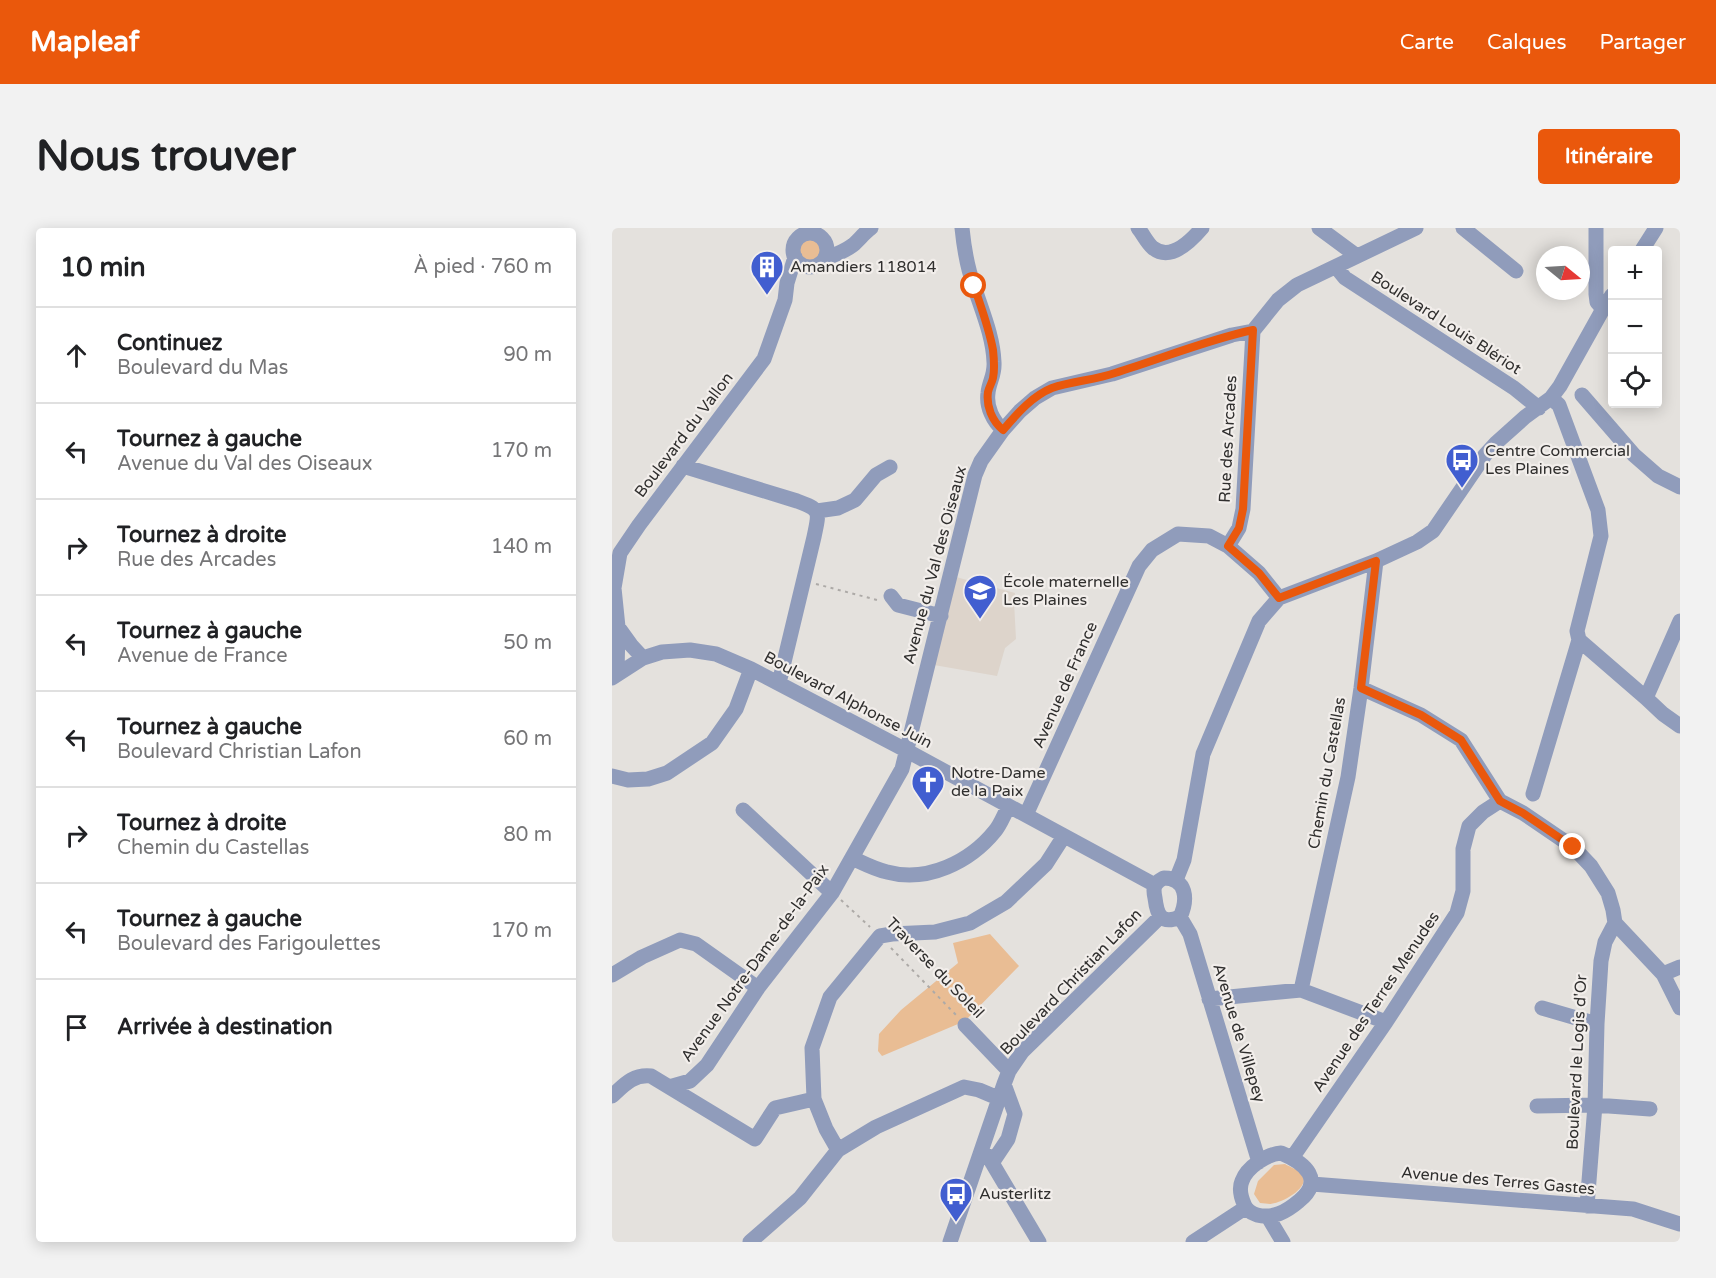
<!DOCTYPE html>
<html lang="fr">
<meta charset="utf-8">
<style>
body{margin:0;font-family:"Varela Round",sans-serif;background:#f2f2f2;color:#202124}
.controls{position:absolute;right:18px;top:18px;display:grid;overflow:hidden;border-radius:6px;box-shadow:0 3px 15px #0003}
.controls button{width:54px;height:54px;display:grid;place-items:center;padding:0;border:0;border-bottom:2px solid #e0e0e0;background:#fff;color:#202124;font:30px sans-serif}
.compass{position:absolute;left:924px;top:18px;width:54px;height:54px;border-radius:50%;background:#fff;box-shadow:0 3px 15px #0003;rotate:108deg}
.stop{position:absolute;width:18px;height:18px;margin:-14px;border:4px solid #ea580c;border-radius:50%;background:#fff}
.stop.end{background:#ea580c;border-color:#fff;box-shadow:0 2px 6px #0008}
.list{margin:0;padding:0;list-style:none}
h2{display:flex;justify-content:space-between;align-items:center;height:78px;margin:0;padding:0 24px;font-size:26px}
h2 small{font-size:20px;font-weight:400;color:#757577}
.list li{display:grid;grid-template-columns:39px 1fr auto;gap:18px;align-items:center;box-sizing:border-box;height:96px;padding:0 24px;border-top:2px solid #e0e0e0}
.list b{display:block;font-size:22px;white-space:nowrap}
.list p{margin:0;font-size:20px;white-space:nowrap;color:#757577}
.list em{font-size:20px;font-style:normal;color:#757577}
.icon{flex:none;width:33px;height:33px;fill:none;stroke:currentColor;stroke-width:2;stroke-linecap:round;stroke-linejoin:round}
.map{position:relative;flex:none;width:1068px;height:1014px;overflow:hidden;border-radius:6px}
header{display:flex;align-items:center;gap:36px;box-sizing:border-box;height:84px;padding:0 30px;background:#ea580c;color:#fff}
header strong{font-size:28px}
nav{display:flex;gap:33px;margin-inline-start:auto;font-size:21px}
.intro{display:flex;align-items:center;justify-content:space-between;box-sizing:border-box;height:144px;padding:0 36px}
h1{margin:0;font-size:42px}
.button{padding:15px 27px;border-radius:6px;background:#ea580c;color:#fff;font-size:21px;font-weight:700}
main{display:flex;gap:36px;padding:0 36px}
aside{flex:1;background:#fff;border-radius:6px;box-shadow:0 3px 15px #0003}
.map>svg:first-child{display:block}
.built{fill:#ddd4cb}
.green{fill:#e9bd94}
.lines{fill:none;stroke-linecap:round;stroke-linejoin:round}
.path{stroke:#adaaa7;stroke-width:2;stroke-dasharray:3 4.5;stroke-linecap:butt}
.minor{stroke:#909cbb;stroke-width:15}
.route{stroke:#ea580c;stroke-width:8}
.labels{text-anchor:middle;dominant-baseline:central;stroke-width:4.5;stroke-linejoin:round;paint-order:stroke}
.poi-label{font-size:16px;fill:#302f2e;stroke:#f2eeeb;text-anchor:start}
.street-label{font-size:16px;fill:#302f2e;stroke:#f2eeeb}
</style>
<header>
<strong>Mapleaf</strong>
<nav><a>Carte</a><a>Calques</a><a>Partager</a></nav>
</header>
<div class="intro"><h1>Nous trouver</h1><a class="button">Itinéraire</a></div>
<main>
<aside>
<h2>10 min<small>À pied · 760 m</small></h2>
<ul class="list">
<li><svg class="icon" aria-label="ahead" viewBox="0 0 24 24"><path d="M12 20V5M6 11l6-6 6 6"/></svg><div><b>Continuez</b><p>Boulevard du Mas</p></div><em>90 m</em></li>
<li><svg class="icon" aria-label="left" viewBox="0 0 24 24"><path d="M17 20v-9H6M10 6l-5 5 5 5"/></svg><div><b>Tournez à gauche</b><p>Avenue du Val des Oiseaux</p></div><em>170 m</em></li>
<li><svg class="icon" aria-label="right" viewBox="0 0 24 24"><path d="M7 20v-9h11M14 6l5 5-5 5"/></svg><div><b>Tournez à droite</b><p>Rue des Arcades</p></div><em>140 m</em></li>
<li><svg class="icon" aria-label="left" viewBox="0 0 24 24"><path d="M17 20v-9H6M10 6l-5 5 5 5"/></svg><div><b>Tournez à gauche</b><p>Avenue de France</p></div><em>50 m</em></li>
<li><svg class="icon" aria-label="left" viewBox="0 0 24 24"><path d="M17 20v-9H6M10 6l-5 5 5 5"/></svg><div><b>Tournez à gauche</b><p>Boulevard Christian Lafon</p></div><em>60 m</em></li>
<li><svg class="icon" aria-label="right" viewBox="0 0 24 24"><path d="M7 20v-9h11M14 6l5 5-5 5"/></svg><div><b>Tournez à droite</b><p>Chemin du Castellas</p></div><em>80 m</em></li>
<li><svg class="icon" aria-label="left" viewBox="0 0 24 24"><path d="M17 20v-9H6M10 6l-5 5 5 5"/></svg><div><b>Tournez à gauche</b><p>Boulevard des Farigoulettes</p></div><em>170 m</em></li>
<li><svg class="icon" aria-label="arrive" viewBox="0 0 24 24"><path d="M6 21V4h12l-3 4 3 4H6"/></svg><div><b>Arrivée à destination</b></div></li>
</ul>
</aside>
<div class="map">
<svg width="1068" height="1014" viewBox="0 0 1068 1014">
<rect width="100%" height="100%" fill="#e4e1dd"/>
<path class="built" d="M344 349 403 365 402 374 404 411 393 420 385 448 322 437Z"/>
<path class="green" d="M186 23a12 12 0 1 1 24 0a12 12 0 1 1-24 0Z
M378 706 407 738 349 797 346 796 270 828 266 823 267 806 289 782 346 735 341 715Z
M673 936C678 939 687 942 690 946 700 960 668 976 658 976 655 976 652 975 648 975L642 966 646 953 662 937Z"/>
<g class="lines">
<path class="path" d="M204 356 269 373
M229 672 258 699
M279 720 346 789"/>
<path class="minor" d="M350 0C352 20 355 39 362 58 370 83 381 108 382 134 383 147 377 154 376 165 374 179 381 193 391 202
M526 0C531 6 535 15 541 20 559 34 579 13 590 0
M707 0 745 28
M851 0 904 43
M984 0V66L985 74 991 81
M181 22a17 17 0 1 1 34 0a17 17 0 1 1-34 0Z
M1030 22 1044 0
M214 30C223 27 233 23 241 17 247 12 252 5 259 0
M724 39 733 50 902 160 927 180
M970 167 1022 227 1046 248 1068 259
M71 238 185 273C210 282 207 284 202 309L167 455
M205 283 226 280 243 272 264 247 278 239
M616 318 627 300 631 281 641 103
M279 368 286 377 329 388
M6 399 19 417 31 430
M967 412 1034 470 1051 486 1068 498
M5 446 6 399 2 360 8 325 27 297 152 131 173 72 175 55 183 29
M0 450 31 430 50 424 78 422 104 426 139 441 286 518 543 657
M749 460 809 487 849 512 888 573 911 585 961 619 979 638 996 665 1001 682 1003 695 1051 746 1068 780
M1034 470 1068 393
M0 548 16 552 36 551 55 545 100 515 124 481 139 441
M921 566 967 412 965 403 989 308 986 282 947 177 939 170
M131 582 220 665
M414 587 527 338 540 322 566 306 597 308 616 318 647 345 667 370
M240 630C251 635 262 641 275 644 315 655 358 634 383 603 389 596 392 586 397 578
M552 650C575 650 576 672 568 689 549 697 545 687 543 670 542 665 541 660 544 656 547 652 548 652 552 650Z
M564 652 572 632 591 526 647 393 667 370 764 333 805 314 821 303 873 227 884 215 913 189 939 170 948 158 991 81 1000 67
M568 689 578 706 647 934
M1051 746 1068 739
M0 747 30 729 68 712 84 716 146 760
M689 762 736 549 749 460 764 333
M597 771 689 762 774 794
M930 780 985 796
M353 797 397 843
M57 859 78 853 95 837 146 760 220 665 290 541 363 247 369 233 391 202 408 183 423 170 440 160 500 146 620 107 641 103 666 72 685 57 804 0
M0 868C12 857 21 846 39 848L143 911 163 880 202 871
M925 878 983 877 1038 881
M226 922 214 901 202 871 200 820 218 769 268 708 280 706 323 704 358 695 394 674 434 636 452 608
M369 925 376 928 427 1014
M669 925C693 935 713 952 687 973 674 984 661 991 645 987 639 985 634 982 632 976 629 969 627 960 630 953 635 939 655 926 669 925Z
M680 930 774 794 845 685 851 663V621L857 598 871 584 888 573
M380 935 396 911 403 886 392 856
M700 956 1021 981 1068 996
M975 978 983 877 985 796 989 733 993 714 1003 695
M656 989 671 1014
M138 1014 188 970 226 922 264 899 352 859 367 862 386 870
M338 1014 392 856 397 843 410 824 548 689
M581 1014 633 980"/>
</g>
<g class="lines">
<path class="route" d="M362 58C369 79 377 100 381 122 382 131 383 141 381 150 380 155 377 159 376 164 374 178 380 193 391 202 405 186 420 168 440 160 460 153 483 152 503 145 549 131 594 112 641 102L631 281 627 300 616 318 647 345 667 370 764 333 749 460 809 487 849 512 888 573 911 585 961 619"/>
</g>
<defs>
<g id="building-pin" transform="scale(1.725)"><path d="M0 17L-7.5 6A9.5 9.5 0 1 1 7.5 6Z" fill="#415ed0" stroke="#f2eeeb"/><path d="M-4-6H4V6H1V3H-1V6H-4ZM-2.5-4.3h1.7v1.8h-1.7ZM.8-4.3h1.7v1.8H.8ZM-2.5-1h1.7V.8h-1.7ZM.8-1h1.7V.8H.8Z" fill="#fff"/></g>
<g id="bus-pin" transform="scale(1.725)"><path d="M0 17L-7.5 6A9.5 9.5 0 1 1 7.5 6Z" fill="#415ed0" stroke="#f2eeeb"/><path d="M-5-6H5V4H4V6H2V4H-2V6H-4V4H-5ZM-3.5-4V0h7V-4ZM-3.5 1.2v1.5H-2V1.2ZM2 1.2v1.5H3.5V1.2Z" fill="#fff"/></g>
<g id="school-pin" transform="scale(1.725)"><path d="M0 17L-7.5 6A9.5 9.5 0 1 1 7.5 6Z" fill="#415ed0" stroke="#f2eeeb"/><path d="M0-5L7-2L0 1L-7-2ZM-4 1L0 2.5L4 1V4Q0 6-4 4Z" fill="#fff"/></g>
<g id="church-pin" transform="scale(1.725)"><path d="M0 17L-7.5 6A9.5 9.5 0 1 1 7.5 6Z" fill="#415ed0" stroke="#f2eeeb"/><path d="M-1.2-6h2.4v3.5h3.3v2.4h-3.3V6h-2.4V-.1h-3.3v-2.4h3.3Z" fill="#fff"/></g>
</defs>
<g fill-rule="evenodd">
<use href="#building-pin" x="155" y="39"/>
<use href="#bus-pin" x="850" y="232"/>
<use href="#school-pin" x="368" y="363"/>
<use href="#church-pin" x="316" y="554"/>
<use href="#bus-pin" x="344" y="966"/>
</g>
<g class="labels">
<g class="poi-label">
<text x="178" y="39">Amandiers 118014</text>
<text x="873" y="223">Centre Commercial<tspan x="873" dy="18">Les Plaines</tspan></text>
<text x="391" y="354">École maternelle<tspan x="391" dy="18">Les Plaines</tspan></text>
<text x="339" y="545">Notre-Dame<tspan x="339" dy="18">de la Paix</tspan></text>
<text x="367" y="966">Austerlitz</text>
</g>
<g class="street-label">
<text transform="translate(834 95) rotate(33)">Boulevard Louis Blériot</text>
<text transform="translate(72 207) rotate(-53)">Boulevard du Vallon</text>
<text transform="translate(616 211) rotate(-87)">Rue des Arcades</text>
<text transform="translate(323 337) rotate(-75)">Avenue du Val des Oiseaux</text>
<text transform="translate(453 457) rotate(-66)">Avenue de France</text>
<text transform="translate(236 472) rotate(28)">Boulevard Alphonse Juin</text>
<text transform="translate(715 545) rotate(-80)">Chemin du Castellas</text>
<text transform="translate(143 735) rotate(-54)">Avenue Notre-Dame-de-la-Paix</text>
<text transform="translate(323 740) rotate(46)">Traverse du Soleil</text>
<text transform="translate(459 754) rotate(-46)">Boulevard Christian Lafon</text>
<text transform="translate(764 774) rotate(-56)">Avenue des Terres Menudes</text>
<text transform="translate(627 805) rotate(73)">Avenue de Villepey</text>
<text transform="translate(965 834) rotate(-87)">Boulevard le Logis d'Or</text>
<text transform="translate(886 953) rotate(5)">Avenue des Terres Gastes</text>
</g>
</g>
</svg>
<div class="controls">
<button>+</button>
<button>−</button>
<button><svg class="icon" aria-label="locate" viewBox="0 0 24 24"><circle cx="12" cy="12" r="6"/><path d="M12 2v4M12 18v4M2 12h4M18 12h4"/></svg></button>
</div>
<svg class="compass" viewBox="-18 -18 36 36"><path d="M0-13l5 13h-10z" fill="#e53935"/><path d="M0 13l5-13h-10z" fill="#757577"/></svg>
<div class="stop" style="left:362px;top:58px"></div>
<div class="stop end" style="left:961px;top:619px"></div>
</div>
</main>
